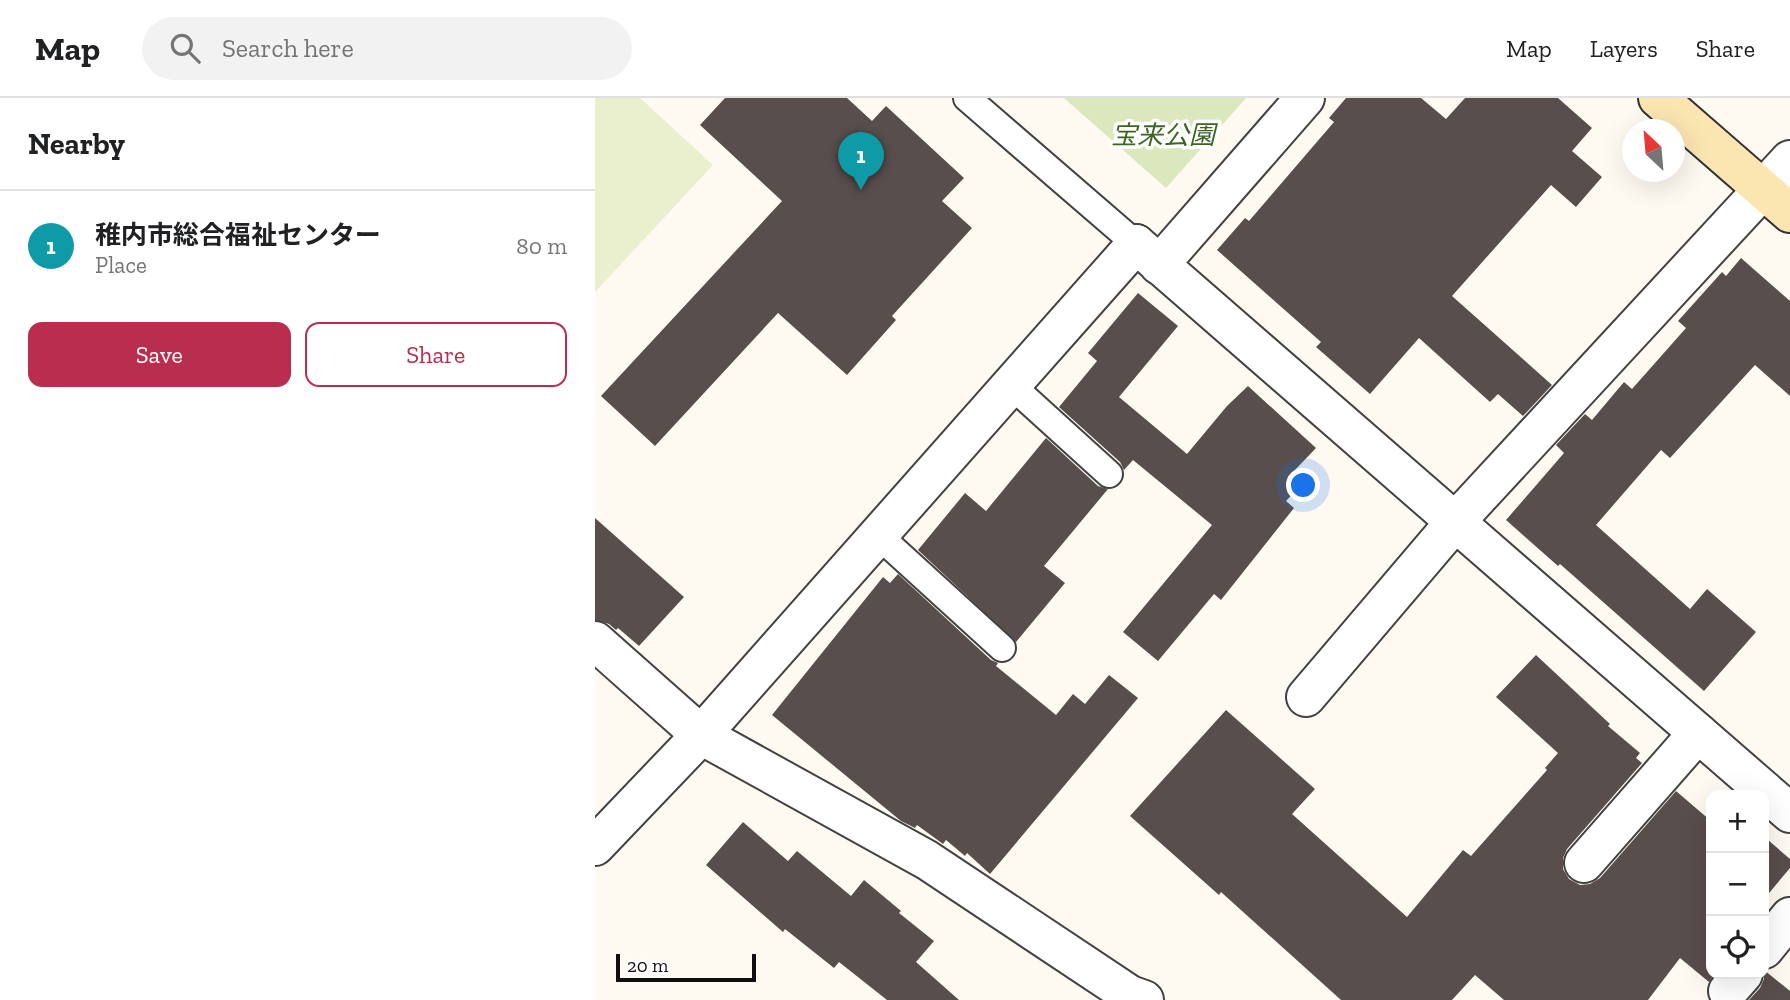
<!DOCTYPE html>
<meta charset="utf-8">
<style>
body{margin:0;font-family:"Zilla Slab","Noto Sans JP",serif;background:#f2f2f2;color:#202124}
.controls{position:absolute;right:21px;bottom:21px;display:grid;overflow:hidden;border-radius:14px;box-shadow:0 7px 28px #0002}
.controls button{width:63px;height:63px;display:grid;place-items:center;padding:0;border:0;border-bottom:2px solid #e0e0e0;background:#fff;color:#202124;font:35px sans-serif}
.compass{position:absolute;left:1027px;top:21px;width:63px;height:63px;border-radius:50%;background:#fff;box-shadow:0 7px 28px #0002;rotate:334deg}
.scale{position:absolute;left:21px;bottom:18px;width:140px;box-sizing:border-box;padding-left:7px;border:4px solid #0f0f0f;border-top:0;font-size:19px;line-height:24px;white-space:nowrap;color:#0f0f0f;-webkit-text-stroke:5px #fff;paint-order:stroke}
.you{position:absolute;left:709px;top:388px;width:24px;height:24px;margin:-18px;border:5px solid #fff;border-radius:50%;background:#1a73e8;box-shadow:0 0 0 10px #1a73e833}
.badge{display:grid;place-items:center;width:46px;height:46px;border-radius:50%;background:#ba2d4e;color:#fff;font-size:23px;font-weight:700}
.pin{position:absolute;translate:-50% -58px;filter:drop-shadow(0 2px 4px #0008)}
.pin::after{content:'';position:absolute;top:37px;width:24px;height:21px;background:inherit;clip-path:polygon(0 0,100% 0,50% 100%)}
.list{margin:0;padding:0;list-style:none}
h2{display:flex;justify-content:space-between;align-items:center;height:91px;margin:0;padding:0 28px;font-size:30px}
h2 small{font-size:23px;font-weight:400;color:#757577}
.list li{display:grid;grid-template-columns:46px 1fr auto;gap:21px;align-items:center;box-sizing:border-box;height:112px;padding:0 28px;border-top:2px solid #e0e0e0}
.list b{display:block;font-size:26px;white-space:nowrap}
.list p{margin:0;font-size:23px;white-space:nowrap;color:#757577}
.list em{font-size:23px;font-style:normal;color:#757577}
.actions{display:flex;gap:14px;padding:21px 28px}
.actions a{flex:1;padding:16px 0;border:2px solid #ba2d4e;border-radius:14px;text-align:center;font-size:24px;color:#ba2d4e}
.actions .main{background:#ba2d4e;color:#fff}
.icon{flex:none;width:38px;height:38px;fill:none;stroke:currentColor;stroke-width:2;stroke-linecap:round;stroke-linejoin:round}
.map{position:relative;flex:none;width:1195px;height:902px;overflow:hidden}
header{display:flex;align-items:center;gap:42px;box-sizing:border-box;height:98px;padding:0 35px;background:#fff;border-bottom:2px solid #e0e0e0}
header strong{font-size:33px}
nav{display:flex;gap:38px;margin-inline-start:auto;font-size:24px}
.search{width:490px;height:63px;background:#f2f2f2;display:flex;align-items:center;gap:18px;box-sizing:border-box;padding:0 24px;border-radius:38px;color:#757577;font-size:26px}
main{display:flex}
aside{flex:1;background:#fff}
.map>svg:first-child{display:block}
.green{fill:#dbe8bd}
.pitch{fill:#eaf0ce}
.building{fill:#584e4c}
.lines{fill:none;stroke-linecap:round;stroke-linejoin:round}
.service-casing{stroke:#424242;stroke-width:30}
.minor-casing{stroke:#424242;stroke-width:42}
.tertiary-casing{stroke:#424242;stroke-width:42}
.secondary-casing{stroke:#313131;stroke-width:42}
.service{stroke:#fff;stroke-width:26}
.minor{stroke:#fff;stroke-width:38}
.tertiary{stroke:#fff;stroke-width:38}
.secondary{stroke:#fbe5b1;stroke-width:38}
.labels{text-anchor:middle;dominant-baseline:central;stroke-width:7;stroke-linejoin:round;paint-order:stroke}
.park-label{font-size:26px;font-style:italic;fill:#3c6522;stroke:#fff}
</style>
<header>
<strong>Map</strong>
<div class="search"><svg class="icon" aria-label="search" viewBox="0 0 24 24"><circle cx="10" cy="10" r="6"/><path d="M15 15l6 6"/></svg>Search here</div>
<nav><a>Map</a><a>Layers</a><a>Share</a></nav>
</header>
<main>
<aside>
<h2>Nearby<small></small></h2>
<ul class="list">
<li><span class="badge" style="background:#0f9aa8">1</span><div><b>稚内市総合福祉センター</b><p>Place</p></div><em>80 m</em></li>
</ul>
<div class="actions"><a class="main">Save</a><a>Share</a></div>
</aside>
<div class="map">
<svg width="1195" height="902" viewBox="0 0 1195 902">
<rect width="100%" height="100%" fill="#fefaf2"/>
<path class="green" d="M469 0H651L571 90Z"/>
<path class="pitch" d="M0 0H45L118 67 0 194Z"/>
<path class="building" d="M130 0H252L277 23 291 8 369 80 347 103 377 130 297 218 301 222 252 277 183 215 60 348 6 298 187 103 105 27Z
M751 0H826L851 21 870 0H963L997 30 977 53 1007 79 981 109 956 87 857 198 957 287 928 318 903 296 895 304 824 240 775 296 721 249 726 244 622 152 650 120 654 123 739 24 734 20Z
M1146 160 1195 203V298L1160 267 1075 360 1066 352 1001 427 1095 511 1112 491 1161 534 1109 593 965 466 963 468 911 422 969 355 961 347 990 316 997 322 1029 284 1037 291 1091 230 1083 223 1127 174 1131 178Z
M543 195 583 228 524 299 592 356 632 308 653 288 721 350 700 372 711 382 691 403 699 410 626 502 619 496 563 563 528 534 617 427 538 362 529 372 525 364 464 309 502 263 493 255Z
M451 340 503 388 513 391 449 468 470 485 421 544 323 452 370 395 391 413Z
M0 420 89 499 44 548 23 530 21 532 14 526 0 522Z
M303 476 396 562 403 565 401 568 461 617 478 596 490 606 514 577 543 600 395 776 372 755 370 758 351 742 348 746 322 727 320 730 306 723 177 617 288 479 295 485Z
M941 557 1015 626 1013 628 1045 655 1041 660 1047 665 972 751 968 760V771L974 781 985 787 995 786 1005 780 1081 693 1116 723V876H1119L1114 884 1085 860 1053 902H909L880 877 857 902H746L626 794 624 797 535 718 631 612 720 691 697 716 812 819 868 752 876 758 952 672 950 670 963 655 901 599Z
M148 724 193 763 202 753 256 798 269 782 306 813 304 815 339 843 321 864 364 902H292L244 864 239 870 190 831 188 834 111 767Z
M1173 742 1195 761V770L1169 801V747Z
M1169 872 1195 893V902H1154L1165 890 1169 881Z"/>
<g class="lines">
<g class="service-casing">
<path id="service" d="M372 0 541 146
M416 287 514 376
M283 437 407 550"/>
</g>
<g class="minor-casing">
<path id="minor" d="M564 167 710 0
M0 543 106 637 332 762 535 897 549 902
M711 599 860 424 1195 62
M0 748 106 637 541 146
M989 765 1103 635
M1169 851 1195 819
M1133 893 1148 876"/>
</g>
<g class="tertiary-casing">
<path id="tertiary" d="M541 146 1195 715"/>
</g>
<g class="secondary-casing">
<path id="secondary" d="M1063 0 1195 115"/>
</g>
<use href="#service" class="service"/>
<use href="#minor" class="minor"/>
<use href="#tertiary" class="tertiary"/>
<use href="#secondary" class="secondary"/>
</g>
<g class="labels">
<g class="park-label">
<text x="568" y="37">宝来公園</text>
</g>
</g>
</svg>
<div class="controls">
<button>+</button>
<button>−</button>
<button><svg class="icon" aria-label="locate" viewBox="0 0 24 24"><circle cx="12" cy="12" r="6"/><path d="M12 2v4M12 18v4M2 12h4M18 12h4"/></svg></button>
</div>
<svg class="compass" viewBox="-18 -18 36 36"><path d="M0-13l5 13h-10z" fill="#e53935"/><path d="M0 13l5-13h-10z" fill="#757577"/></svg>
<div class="scale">20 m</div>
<div class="you"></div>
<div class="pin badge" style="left:266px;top:92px;background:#0f9aa8">1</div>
</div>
</main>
